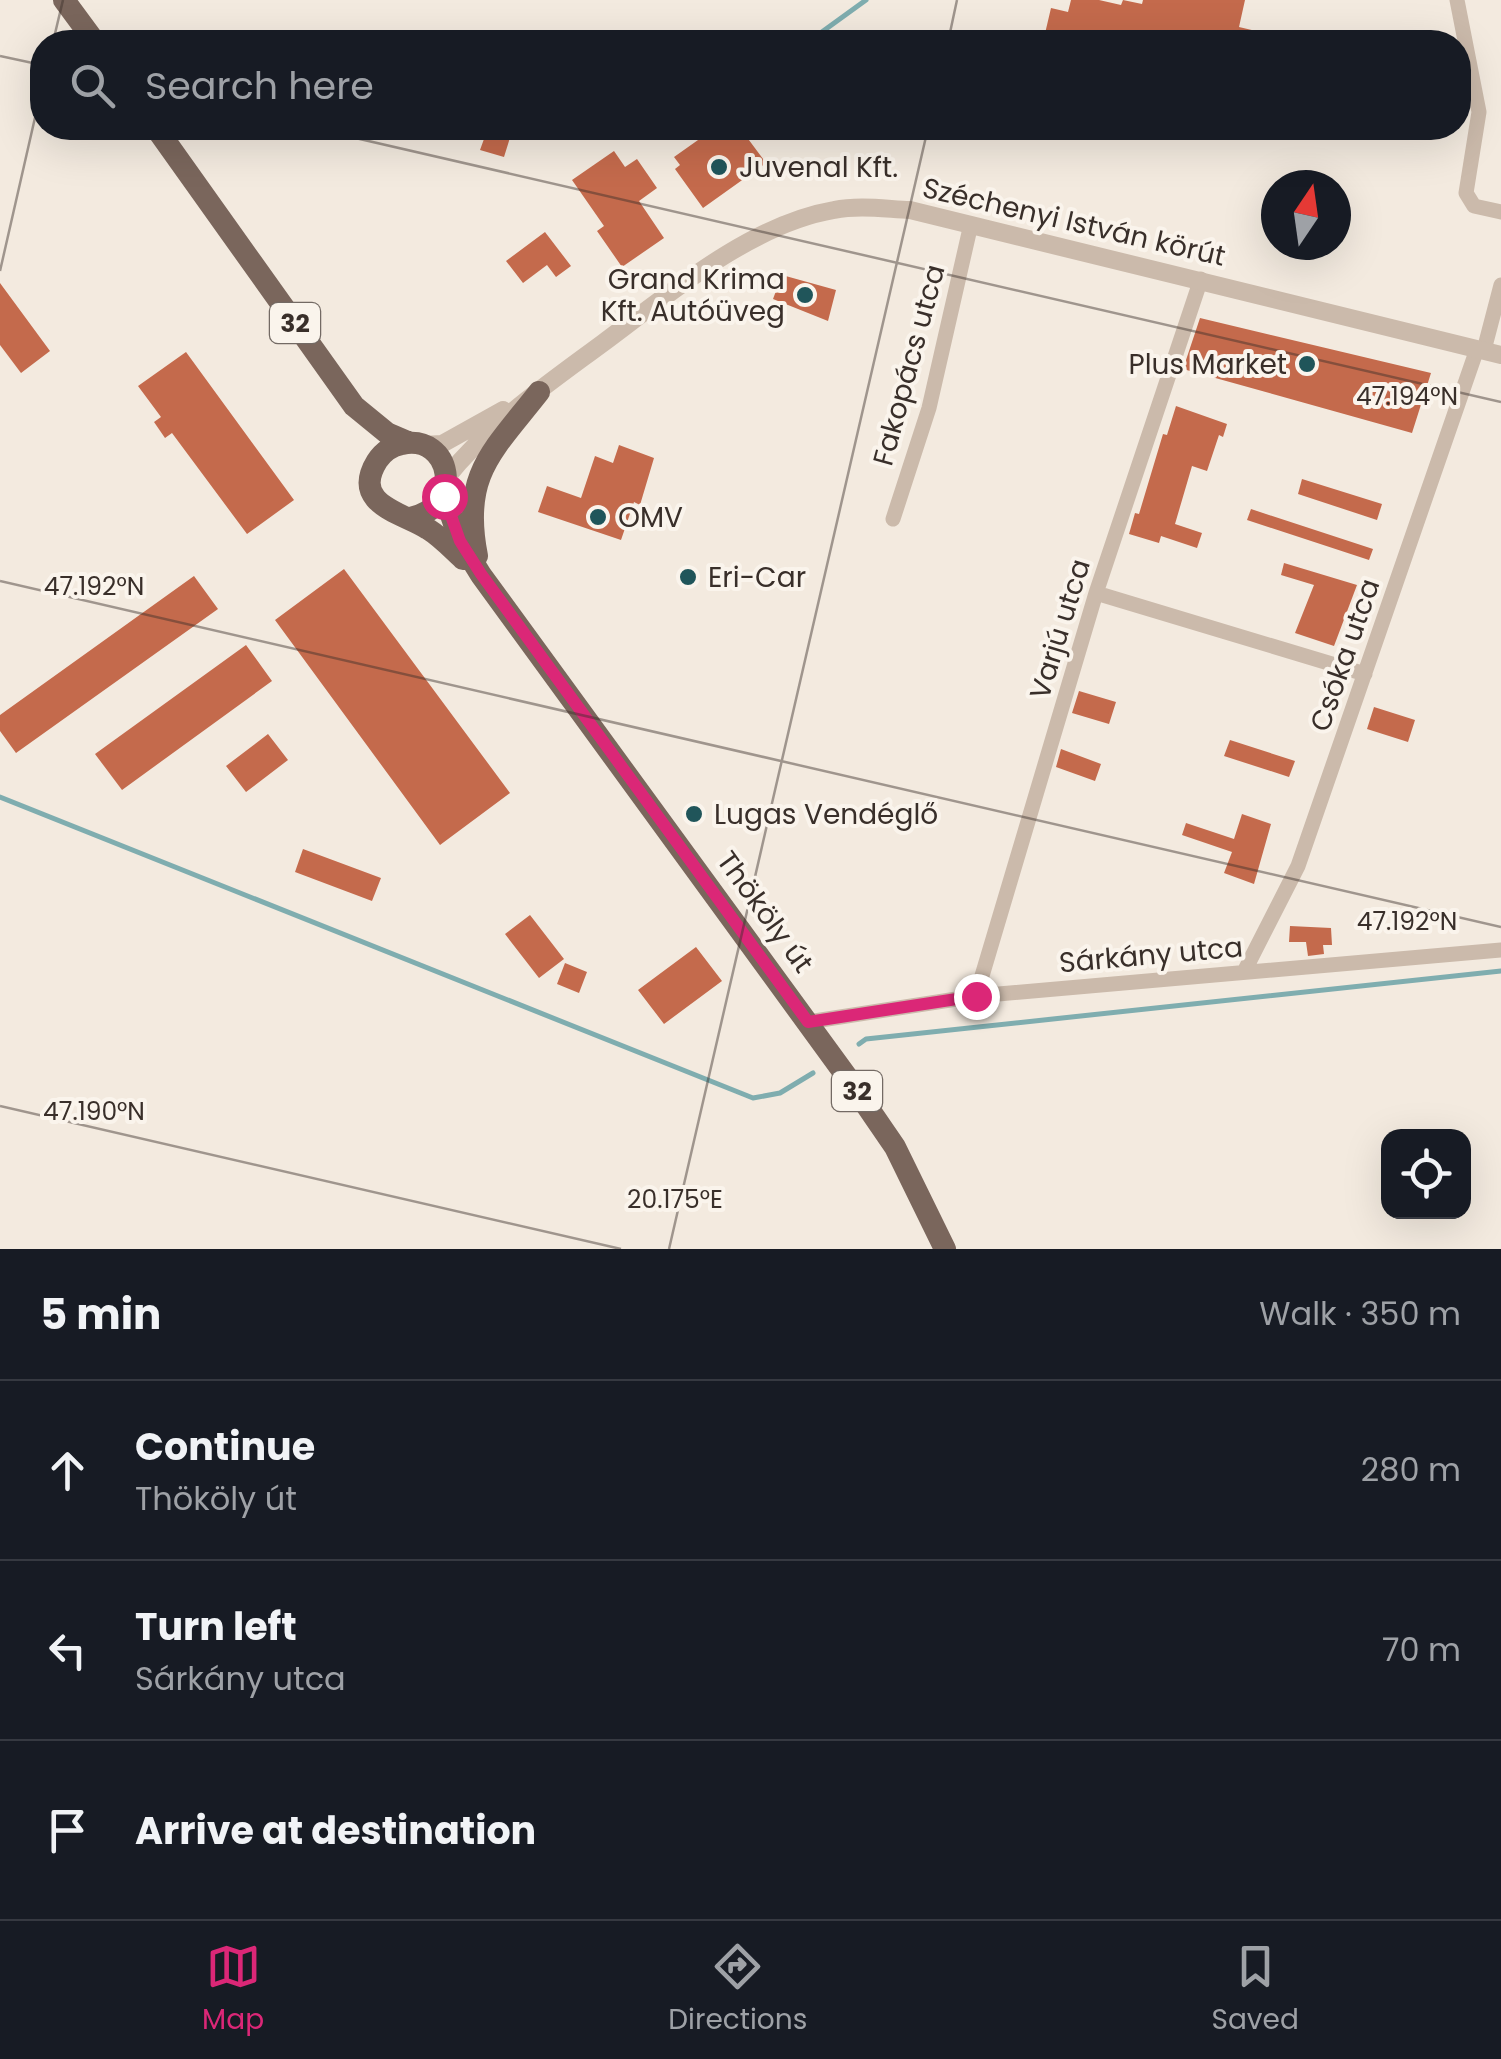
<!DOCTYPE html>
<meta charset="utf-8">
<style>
body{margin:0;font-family:Poppins,sans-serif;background:#242831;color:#f1f3f6}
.controls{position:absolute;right:30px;bottom:30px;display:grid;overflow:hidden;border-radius:20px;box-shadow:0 10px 40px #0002}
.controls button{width:90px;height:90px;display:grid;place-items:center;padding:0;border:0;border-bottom:2px solid #363941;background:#171b24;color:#f1f3f6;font:50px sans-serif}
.compass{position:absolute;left:1261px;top:170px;width:90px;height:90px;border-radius:50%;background:#171b24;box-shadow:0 10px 40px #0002;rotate:13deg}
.stop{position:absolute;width:30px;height:30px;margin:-22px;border:8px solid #db2777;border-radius:50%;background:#fff}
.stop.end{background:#db2777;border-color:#fff;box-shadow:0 2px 10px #0008}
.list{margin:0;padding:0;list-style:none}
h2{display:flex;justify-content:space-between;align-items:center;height:130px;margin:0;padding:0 40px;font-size:42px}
h2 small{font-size:32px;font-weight:400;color:#9ea1a6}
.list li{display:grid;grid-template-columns:65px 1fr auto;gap:30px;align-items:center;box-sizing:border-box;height:180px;padding:0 40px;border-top:2px solid #363941}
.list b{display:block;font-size:38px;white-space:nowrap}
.list p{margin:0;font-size:32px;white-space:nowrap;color:#9ea1a6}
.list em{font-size:32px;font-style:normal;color:#9ea1a6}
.icon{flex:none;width:55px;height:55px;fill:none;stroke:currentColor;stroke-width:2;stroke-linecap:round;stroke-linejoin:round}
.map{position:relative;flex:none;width:1501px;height:1249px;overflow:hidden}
.search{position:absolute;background:#171b24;box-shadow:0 10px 40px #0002;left:30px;right:30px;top:30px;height:110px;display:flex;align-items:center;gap:25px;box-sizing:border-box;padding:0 35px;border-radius:40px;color:#9ea1a6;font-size:38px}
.sheet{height:670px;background:#171b24}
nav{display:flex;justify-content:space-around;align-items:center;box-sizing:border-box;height:140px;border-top:2px solid #363941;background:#171b24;font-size:28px;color:#9ea1a6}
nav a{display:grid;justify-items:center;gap:5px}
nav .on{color:#db2777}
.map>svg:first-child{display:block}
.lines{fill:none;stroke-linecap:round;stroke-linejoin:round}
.stream{stroke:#7fadaf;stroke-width:5}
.building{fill:#c46a4c}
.minor{stroke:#cbbaab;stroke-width:15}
.tertiary{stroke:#cbbaab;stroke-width:18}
.primary{stroke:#7a665c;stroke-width:22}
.route{stroke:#db2777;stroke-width:12}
.ticks{fill:none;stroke:#392f2a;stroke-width:2.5;stroke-opacity:0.45}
.poi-dot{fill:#20555a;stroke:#faf4ec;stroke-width:4}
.labels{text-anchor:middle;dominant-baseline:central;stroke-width:8;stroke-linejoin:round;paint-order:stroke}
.shield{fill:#faf4ec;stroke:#736a64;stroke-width:2.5}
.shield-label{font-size:25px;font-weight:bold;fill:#392f2a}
.poi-label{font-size:28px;fill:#392f2a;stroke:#faf4ec;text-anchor:start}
.street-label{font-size:28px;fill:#392f2a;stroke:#faf4ec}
.ticks-label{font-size:25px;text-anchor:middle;fill:#392f2a;stroke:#faf4ec;stroke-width:8;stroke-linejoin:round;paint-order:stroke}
</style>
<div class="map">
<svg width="1501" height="1249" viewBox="0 0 1501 1249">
<rect width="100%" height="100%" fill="#f3eadf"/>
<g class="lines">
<path class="stream" d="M808 42 866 0
M0 797 753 1098 780 1093 813 1073
M859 1044 866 1039 1501 971"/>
</g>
<path class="building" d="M1071 0H1099L1121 5 1123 0 1142 4 1143 0H1245L1239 27 1256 31 1254 42H1043L1051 8 1068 12Z
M488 128H513L504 157 480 150Z
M715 128H740L766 163 703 208 675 169 680 165 674 157Z
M614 151 625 167 637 159 657 188 639 201 664 238 622 267 597 231 604 226 572 180Z
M545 232 571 266 556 277 547 265 523 283 506 261Z
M782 275 836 290 828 321 773 299Z
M0 283 50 351 21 373 0 345Z
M1200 318 1431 373 1412 433 1183 369Z
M186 352 294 500 247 534 172 433 165 438 154 422 161 417 138 386Z
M1176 406 1227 424 1223 437 1219 435 1207 471 1192 466 1175 524 1202 533 1197 548 1161 536 1159 543 1129 534 1135 513 1139 514 1163 434 1167 435Z
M619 445 654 458 640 505 634 502 621 540 538 512 547 486 581 498 595 456 613 463Z
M1302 479 1382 504 1377 520 1298 494Z
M1251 509 1373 549 1369 560 1247 520Z
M1284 563 1357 585 1334 646 1295 633 1314 585 1281 575Z
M344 569 510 793 440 845 275 620Z
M194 576 218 609 16 753 0 731V715Z
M246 645 272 681 122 790 95 754Z
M1079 691 1116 702 1109 724 1072 713Z
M1374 707 1415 720 1408 742 1367 729Z
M268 734 288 760 246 792 226 766Z
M1230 740 1295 761 1289 777 1224 756Z
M1061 749 1101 764 1095 781 1056 767Z
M1242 814 1271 824 1254 884 1224 873 1232 852 1182 835 1186 823 1234 839Z
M303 849 381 878 372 901 295 872Z
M530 915 564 959 539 978 505 934Z
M1290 926 1331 928 1332 945H1323L1324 954 1308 956 1306 942H1289Z
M696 947 722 981 664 1024 638 990Z
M565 963 587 972 579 993 557 984Z"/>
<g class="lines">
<path class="minor" d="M1457 0 1479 112 1466 193 1474 206 1501 212
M1484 350 1501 285
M893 519 929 408 971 224
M1096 593 1365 674
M1245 970 1298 866 1477 349
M976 996 1096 593 1201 279
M808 1022 976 996 1501 950"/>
<path class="tertiary" d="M423 445 442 444 503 410
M447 477C489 424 549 383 603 343 669 294 751 224 834 210 859 205 885 209 910 210L1501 355"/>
<path class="primary" d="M64 0 95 42
M156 128 354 406 387 433 408 442
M444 495 460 541 481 575 847 1077 895 1147 945 1249
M410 518C466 507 451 433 402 444 391 446 383 452 377 461 350 505 404 513 428 529 441 537 452 549 463 559
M477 556C461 475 492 452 539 392"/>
</g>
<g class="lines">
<path class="route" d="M444 496 460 541 481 574 808 1022 976 996"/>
</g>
<path class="ticks" d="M53 42 63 0M948 42 957 0M0 56 42 65M312 128 1501 402M0 271 42 87M0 581 1501 927M0 1106 621 1249M669 1249 928 128"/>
<g class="poi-dot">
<circle cx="719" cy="167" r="10"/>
<circle cx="805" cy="295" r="10"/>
<circle cx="1307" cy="364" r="10"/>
<circle cx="598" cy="517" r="10"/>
<circle cx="688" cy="577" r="10"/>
<circle cx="694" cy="814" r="10"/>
</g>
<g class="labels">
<g class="shield">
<rect x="270" y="303" width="50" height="40" rx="8"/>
<rect x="832" y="1071" width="50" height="40" rx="8"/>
</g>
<g class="shield-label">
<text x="295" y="323">32</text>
<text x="857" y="1091">32</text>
</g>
<g class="poi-label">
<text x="739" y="167">Juvenal Kft.</text>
<text x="785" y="279" text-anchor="end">Grand Krima<tspan x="785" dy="32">Kft. Autóüveg</tspan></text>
<text x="1287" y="364" text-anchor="end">Plus Market</text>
<text x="618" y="517">OMV</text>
<text x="708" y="577">Eri-Car</text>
<text x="714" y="814">Lugas Vendéglő</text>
</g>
<g class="street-label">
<text transform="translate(1074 222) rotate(13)">Széchenyi István körút</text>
<text transform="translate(909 365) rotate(-75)">Fakopács utca</text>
<text transform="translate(1060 629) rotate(-73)">Varjú utca</text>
<text transform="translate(1345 655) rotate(-71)">Csóka utca</text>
<text transform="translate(765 912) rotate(54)">Thököly út</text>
<text transform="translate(1151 955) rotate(-5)">Sárkány utca</text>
</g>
</g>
<g class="ticks-label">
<text x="1407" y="405">47.194°N</text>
<text x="94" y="595">47.192°N</text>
<text x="1407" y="930">47.192°N</text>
<text x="94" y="1120">47.190°N</text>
<text x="675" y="1208">20.175°E</text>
</g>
</svg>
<div class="controls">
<button><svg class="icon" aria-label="locate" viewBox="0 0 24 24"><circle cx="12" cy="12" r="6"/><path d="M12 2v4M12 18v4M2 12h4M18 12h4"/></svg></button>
</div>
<svg class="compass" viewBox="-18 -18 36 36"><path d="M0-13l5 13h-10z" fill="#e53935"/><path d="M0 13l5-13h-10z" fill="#9ea1a6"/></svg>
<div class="stop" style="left:444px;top:496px"></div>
<div class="stop end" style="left:976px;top:996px"></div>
<div class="search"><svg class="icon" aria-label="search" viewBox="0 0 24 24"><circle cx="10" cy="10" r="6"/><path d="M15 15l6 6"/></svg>Search here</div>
</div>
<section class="sheet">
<h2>5 min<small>Walk · 350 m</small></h2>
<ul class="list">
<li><svg class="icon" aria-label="ahead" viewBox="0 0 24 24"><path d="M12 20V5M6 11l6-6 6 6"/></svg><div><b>Continue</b><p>Thököly út</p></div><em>280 m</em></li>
<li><svg class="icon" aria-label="left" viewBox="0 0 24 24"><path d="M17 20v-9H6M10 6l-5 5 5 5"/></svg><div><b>Turn left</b><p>Sárkány utca</p></div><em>70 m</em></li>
<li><svg class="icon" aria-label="arrive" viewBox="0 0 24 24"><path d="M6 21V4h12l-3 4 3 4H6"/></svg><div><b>Arrive at destination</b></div></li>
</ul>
</section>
<nav>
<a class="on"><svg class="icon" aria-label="map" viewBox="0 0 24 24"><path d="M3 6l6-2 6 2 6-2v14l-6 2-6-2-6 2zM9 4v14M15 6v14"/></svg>Map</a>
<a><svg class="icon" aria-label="directions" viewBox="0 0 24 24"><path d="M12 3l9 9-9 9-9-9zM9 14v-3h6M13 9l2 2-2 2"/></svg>Directions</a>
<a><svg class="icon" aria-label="saved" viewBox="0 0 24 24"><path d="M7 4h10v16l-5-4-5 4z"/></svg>Saved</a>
</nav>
